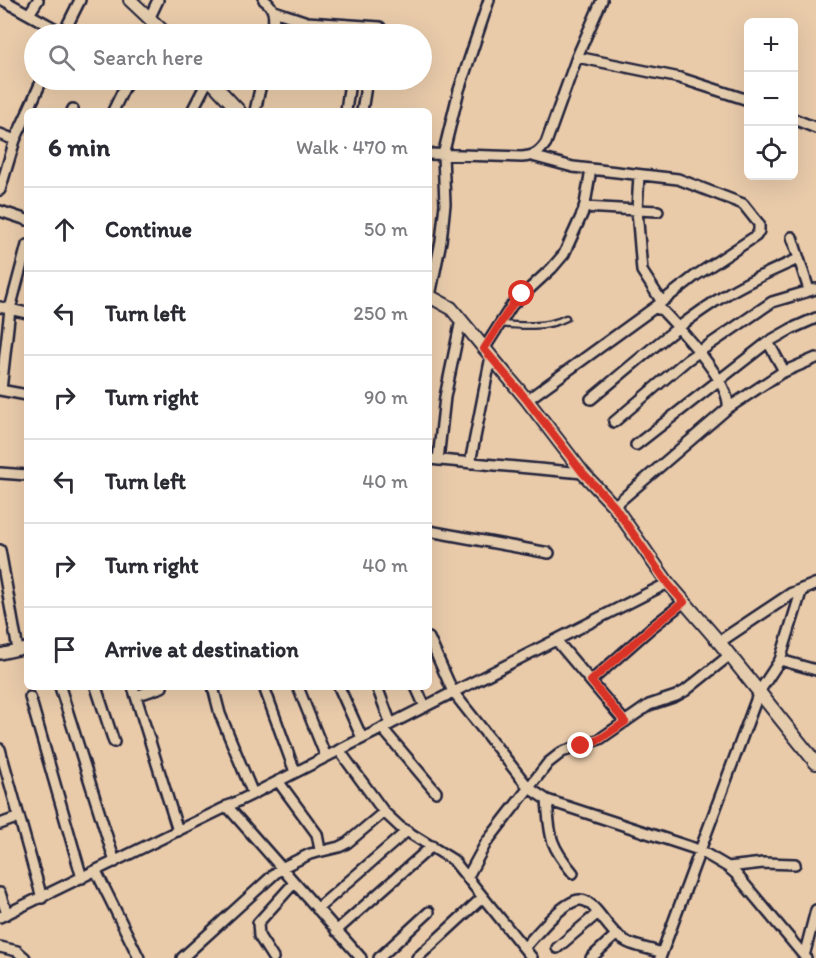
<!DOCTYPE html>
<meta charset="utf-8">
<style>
body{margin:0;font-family:Itim,sans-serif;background:#f7f7f7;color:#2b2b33}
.controls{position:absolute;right:18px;top:18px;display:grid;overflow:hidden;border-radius:9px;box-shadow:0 6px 24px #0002}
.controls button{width:54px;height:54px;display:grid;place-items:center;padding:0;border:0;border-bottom:2px solid #e1e1e2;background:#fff;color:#2b2b33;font:30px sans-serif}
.stop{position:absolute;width:18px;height:18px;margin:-14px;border:4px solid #d93025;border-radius:50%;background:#fff}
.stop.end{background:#d93025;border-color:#fff;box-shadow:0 2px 6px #0008}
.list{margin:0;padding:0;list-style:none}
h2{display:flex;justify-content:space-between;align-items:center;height:78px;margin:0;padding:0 24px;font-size:26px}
h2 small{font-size:20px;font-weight:400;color:#7c7c81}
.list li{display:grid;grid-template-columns:39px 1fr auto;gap:18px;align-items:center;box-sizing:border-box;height:84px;padding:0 24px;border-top:2px solid #e1e1e2}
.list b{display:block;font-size:22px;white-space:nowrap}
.list em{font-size:20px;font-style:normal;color:#7c7c81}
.icon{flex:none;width:33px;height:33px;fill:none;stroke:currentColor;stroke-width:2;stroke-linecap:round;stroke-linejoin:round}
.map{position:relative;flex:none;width:816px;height:958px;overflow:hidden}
.search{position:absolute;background:#fff;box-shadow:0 6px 24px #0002;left:24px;top:24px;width:408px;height:66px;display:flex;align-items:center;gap:15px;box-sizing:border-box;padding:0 21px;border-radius:33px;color:#7c7c81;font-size:22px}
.panel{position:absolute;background:#fff;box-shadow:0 6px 24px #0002;left:24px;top:108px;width:408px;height:582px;border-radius:9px}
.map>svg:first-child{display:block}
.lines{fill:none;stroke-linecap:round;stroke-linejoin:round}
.service-casing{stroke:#22223b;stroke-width:9}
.minor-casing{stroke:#22223b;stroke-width:14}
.tertiary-casing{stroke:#22223b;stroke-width:15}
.secondary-casing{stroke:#22223b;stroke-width:16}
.service{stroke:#e4ccad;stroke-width:4.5}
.minor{stroke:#e4ccad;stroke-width:9}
.tertiary{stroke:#e4ccad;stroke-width:10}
.secondary{stroke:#e4ccad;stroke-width:12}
.route{stroke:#d93025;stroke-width:8}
</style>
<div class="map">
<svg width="816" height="958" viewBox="0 0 816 958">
<rect width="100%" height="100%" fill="#e9cbaa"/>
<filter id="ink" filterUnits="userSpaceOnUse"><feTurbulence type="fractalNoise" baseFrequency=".0167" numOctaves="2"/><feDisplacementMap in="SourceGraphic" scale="12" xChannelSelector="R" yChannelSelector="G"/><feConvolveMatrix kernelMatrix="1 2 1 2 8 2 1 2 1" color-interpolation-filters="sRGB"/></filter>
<g filter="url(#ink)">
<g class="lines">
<g class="service-casing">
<path id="service" d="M500 324C521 326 547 328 566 318"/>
</g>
<g class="minor-casing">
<path id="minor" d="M3 0 63 33
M264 0C277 9 274 20 272 34
M274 11 307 22 380 27
M29 14 38 0
M149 19 158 0
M63 34 80 0
M150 34 155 25
M577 57 680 78 748 100
M28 111 42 80
M72 111 73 109
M113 111 128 80
M192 111 208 80
M255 111 262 80
M346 111 349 89
M362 111 367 80
M794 119 816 128
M0 134 15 140
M429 154 522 157C534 156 539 153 546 143L577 57 602 0
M532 156 573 167 678 179 743 204 759 224V231L756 236 695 276 654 308
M639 175 637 210 658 211
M0 190 15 140 27 114
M584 207 637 210 642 271 662 302
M0 211 27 220
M792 237 809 290
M429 301 441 241 445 204 443 155 459 90 489 0
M0 307 27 313
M484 349 512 305 552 268 564 254 584 210 591 169
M781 373 816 358
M0 390 27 395
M1 390 10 309 27 245
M591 399C635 363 679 323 727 294 750 280 774 270 798 259
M527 400 654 308 662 310C680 329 731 383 728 408L614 506
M728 408 781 373 783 369 768 342
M614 422 687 360 772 302 816 289
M636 445 768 342 791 329 816 318
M429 459 583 473
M438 460 445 397 461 320
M470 463 491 356
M0 473 27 475
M429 531 549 553
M0 550 18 650
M429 638 453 692 529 788 547 800 699 850 728 867 736 874 806 958
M556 640 625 722
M0 654 27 648
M780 660 816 670
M591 681 651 628 684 602
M60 687 115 862
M96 687 114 742
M133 687 178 831
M213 687 220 714 253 794
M264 687 295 772
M298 687 326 757
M339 687 362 738
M377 687 391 724
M416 687 425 707
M136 696 162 687
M30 697 82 878
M382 728 436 792
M0 749 42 898
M339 750 384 812 400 827 453 860 532 958
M278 781 317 834 320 850
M547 800C550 837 549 844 573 873
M227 806 361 958
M0 824 19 817
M728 867 763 863 795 864
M96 871 139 958
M467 878 486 843 548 763 562 752 600 739 649 705 676 696 685 691 730 655
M0 893 7 914
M317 909 407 831
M0 917 253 794 668 583
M336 931 432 846
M0 947 17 951 25 958
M524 948C536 935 562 902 579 900 586 899 591 904 595 909 605 920 613 935 627 942 637 947 651 949 662 953
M557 948 598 913
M804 956 816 910
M182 958 281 868 310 854 339 847 347 843 384 812
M273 958 259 936 258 923 294 883
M379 958 429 912
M417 958 483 897
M591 958 617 934
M660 958 759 692 780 660 802 589"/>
</g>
<g class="tertiary-casing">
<path id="tertiary" d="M719 642 791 594 816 584"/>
</g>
<g class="secondary-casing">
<path id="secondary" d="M130 0 166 34
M210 80 239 111
M429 296 451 308 527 400 583 473 614 506 668 583 719 642 816 763"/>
</g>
<use href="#service" class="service"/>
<use href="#minor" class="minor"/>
<use href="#tertiary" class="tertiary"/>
<use href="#secondary" class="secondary"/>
</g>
</g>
<g class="lines" filter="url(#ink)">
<path class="route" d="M522 294 512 305 484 349 527 400 583 473 614 506 668 584 684 602 651 628 591 681 625 722 600 739 581 746"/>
</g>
</svg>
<div class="controls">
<button>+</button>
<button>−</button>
<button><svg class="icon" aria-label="locate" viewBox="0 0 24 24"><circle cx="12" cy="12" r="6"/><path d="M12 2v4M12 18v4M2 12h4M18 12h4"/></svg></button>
</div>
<div class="stop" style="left:522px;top:294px"></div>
<div class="stop end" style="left:581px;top:746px"></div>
<div class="search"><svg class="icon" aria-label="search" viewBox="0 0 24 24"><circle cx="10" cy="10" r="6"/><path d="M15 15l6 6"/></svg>Search here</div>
<section class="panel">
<h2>6 min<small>Walk · 470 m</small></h2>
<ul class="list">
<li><svg class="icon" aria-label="ahead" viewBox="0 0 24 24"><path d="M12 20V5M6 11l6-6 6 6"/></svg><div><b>Continue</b></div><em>50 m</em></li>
<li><svg class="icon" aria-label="left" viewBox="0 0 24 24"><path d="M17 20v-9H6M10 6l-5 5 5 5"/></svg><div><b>Turn left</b></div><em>250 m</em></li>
<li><svg class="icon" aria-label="right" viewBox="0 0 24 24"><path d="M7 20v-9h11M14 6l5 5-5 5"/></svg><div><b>Turn right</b></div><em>90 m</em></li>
<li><svg class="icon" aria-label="left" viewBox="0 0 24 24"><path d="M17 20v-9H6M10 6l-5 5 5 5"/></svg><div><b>Turn left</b></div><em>40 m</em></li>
<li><svg class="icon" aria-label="right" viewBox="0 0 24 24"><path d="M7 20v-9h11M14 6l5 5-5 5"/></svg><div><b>Turn right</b></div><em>40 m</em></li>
<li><svg class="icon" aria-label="arrive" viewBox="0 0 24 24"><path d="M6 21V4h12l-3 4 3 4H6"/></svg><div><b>Arrive at destination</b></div></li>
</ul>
</section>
</div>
